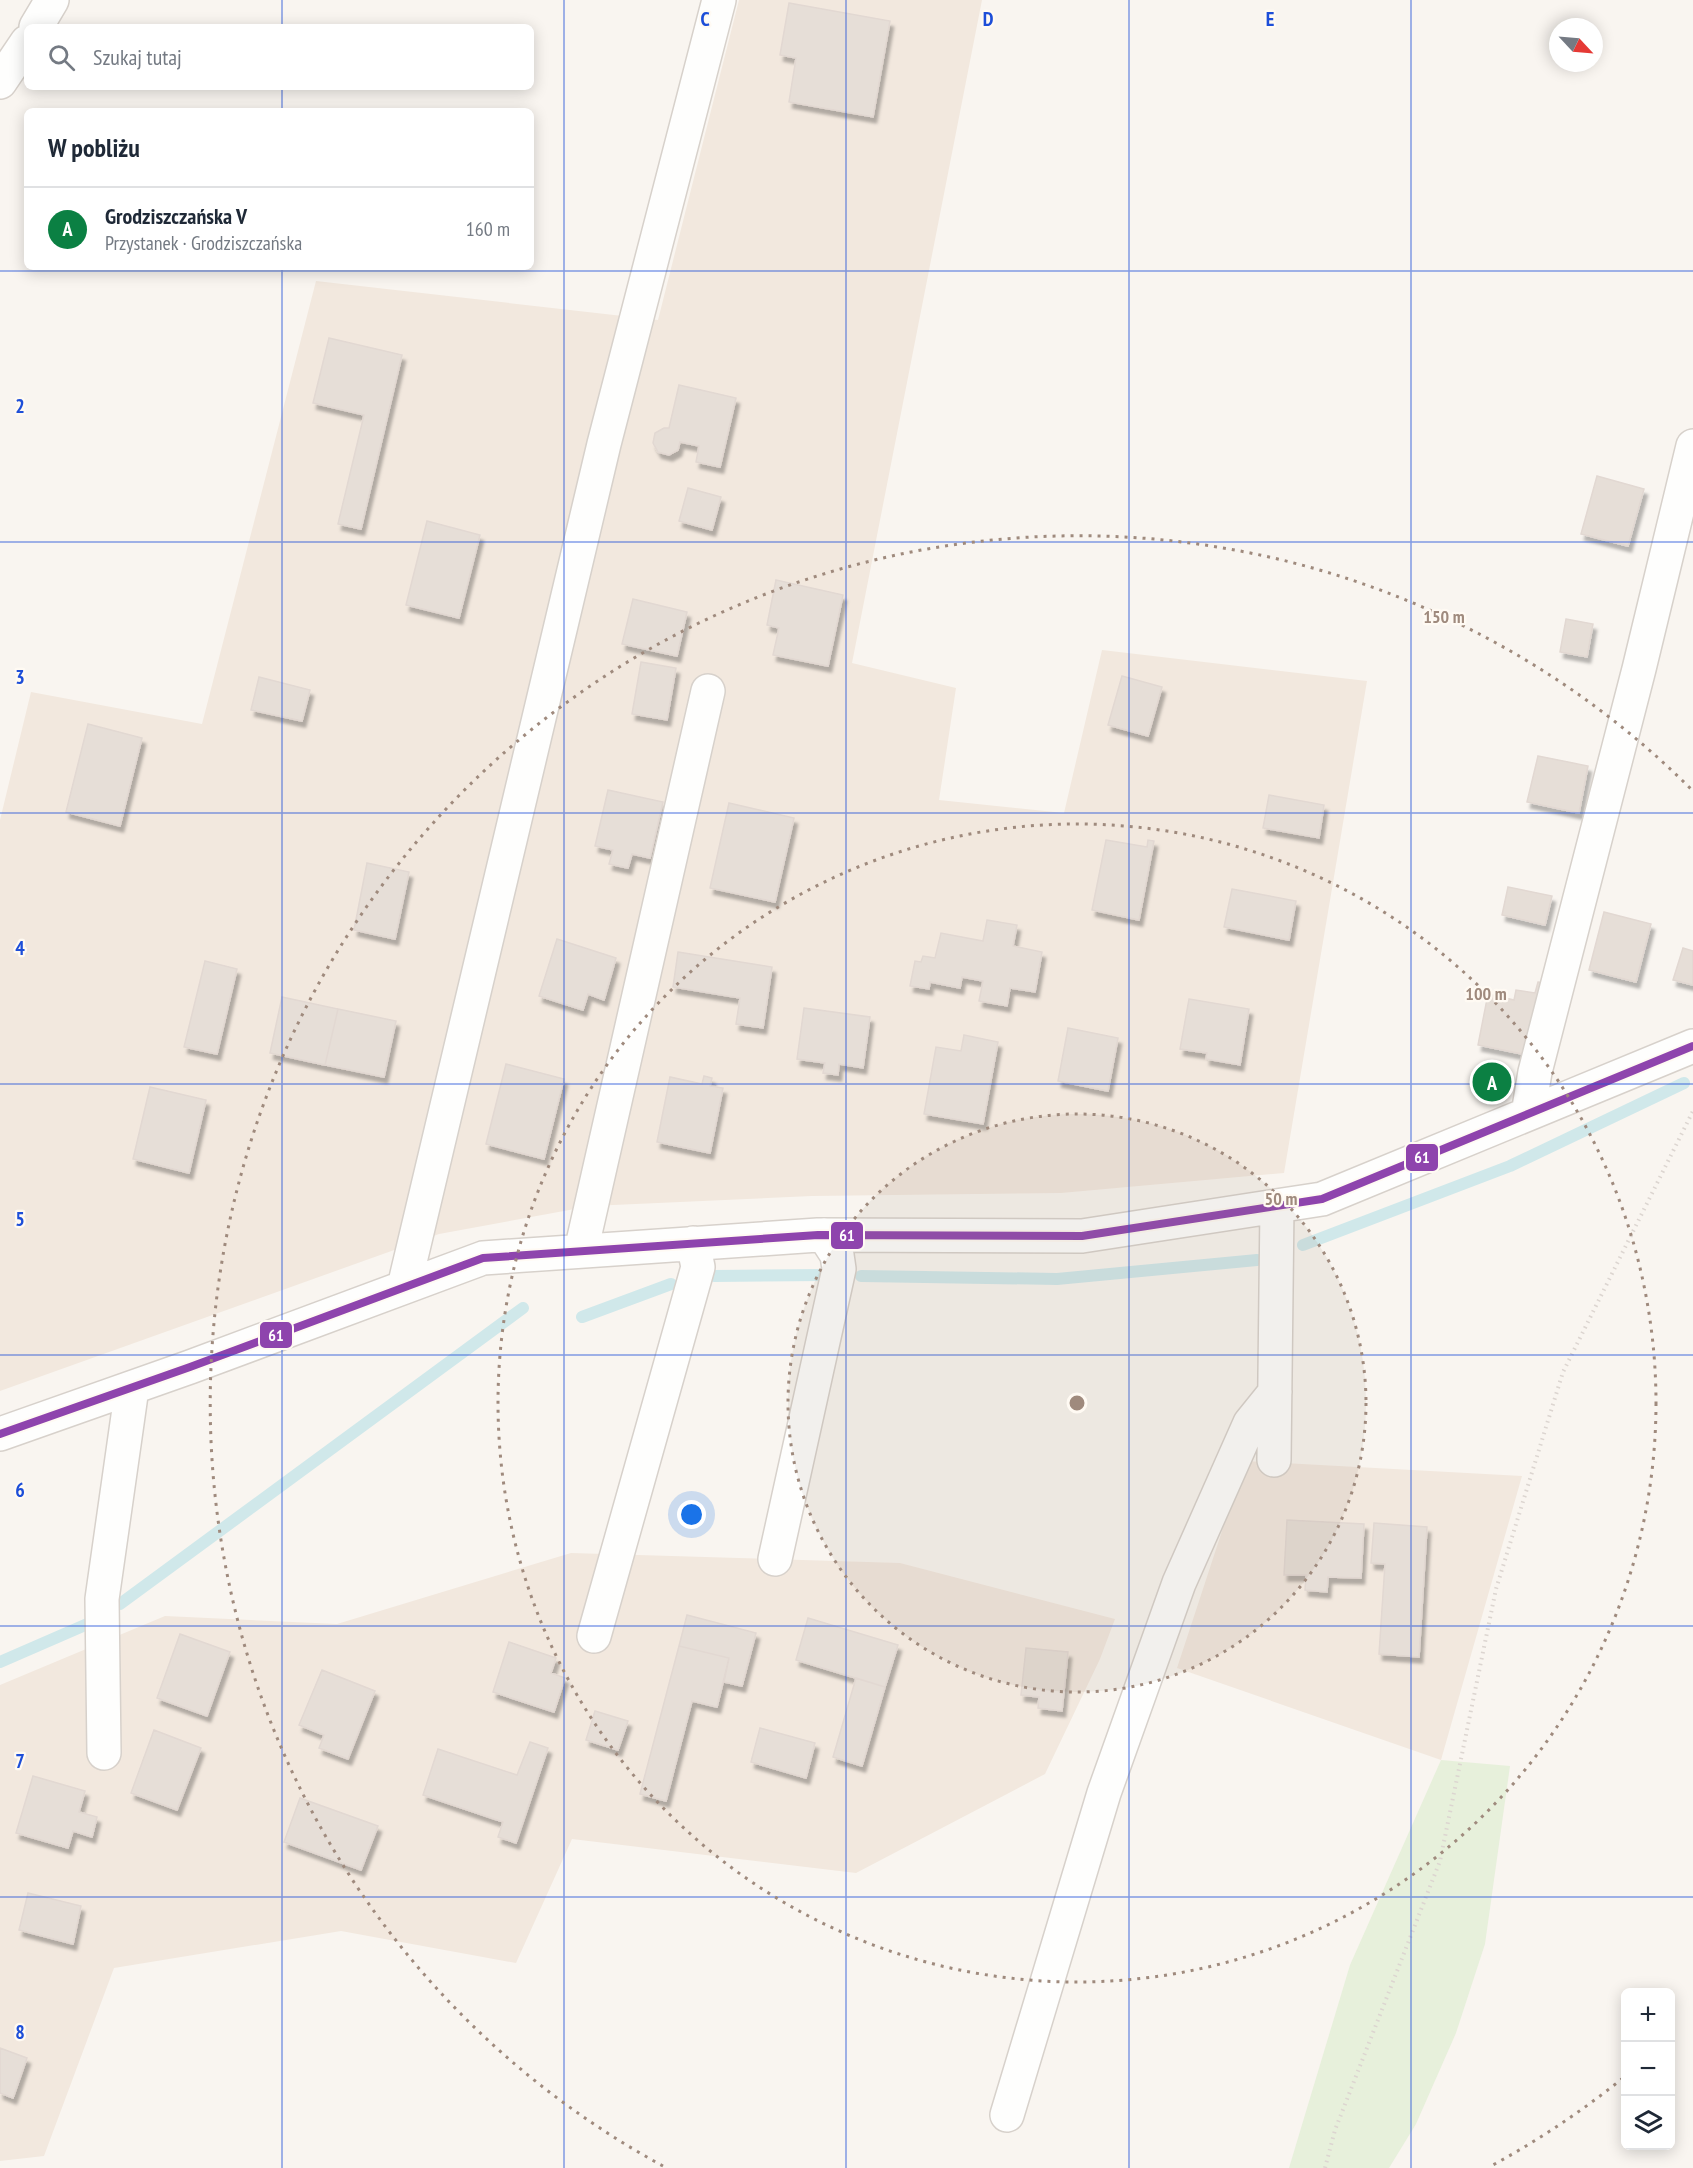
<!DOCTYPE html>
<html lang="pl">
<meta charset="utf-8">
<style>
body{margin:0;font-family:"PT Sans Narrow",sans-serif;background:#f2f2f3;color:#1f2937}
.controls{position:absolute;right:18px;bottom:18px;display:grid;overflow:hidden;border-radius:9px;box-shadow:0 3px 15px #0003}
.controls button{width:54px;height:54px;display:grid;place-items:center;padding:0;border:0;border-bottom:2px solid #e0e1e3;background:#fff;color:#1f2937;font:30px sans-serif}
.compass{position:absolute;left:1549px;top:18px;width:54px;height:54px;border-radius:50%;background:#fff;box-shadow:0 3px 15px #0003;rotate:116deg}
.you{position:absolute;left:692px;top:1515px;width:21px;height:21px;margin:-15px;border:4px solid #fff;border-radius:50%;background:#1a73e8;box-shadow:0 0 0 9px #1a73e833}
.badge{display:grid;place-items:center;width:39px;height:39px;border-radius:50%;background:#0b8043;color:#fff;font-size:20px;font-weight:700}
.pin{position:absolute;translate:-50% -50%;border:3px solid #fff;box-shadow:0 2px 6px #0006}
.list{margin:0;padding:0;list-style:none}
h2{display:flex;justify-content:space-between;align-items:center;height:78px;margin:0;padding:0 24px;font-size:26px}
h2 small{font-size:20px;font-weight:400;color:#747a83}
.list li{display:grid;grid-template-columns:39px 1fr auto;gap:18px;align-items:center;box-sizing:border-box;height:84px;padding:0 24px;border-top:2px solid #e0e1e3}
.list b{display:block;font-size:22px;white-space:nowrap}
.list p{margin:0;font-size:20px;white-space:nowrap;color:#747a83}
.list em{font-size:20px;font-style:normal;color:#747a83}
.icon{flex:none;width:33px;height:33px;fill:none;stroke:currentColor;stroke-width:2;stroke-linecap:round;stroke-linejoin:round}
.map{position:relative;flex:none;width:1693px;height:2168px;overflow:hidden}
.search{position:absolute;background:#fff;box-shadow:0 3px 15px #0003;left:24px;top:24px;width:510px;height:66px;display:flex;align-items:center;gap:15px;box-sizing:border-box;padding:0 21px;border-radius:9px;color:#747a83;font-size:22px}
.panel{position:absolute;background:#fff;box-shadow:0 3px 15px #0003;left:24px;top:108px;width:510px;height:162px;border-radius:9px}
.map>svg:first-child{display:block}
.residential{fill:#f2e8de}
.green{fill:#e7f0db}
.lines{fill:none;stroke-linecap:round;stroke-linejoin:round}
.stream{stroke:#d0e8ea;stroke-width:12}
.building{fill:#e6ded7;stroke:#e2d8d2;stroke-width:1.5;filter:url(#shadow)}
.minor-casing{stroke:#d7d1cb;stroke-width:36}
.path{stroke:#dcd5d0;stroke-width:4;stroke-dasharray:1.5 4.5;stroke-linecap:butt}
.minor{stroke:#fefefd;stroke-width:33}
.bus-1-casing{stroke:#fffaf3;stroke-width:12}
.bus-1{stroke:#8e44ad;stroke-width:8}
.grid{fill:none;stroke:#1d4ed8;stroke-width:1.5;stroke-opacity:0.55}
.ring{fill:none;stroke:#9f8a7d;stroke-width:3;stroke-dasharray:3 6}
.grid-label{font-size:20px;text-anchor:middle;font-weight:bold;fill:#1d4ed8;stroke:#fffaf3;stroke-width:4.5;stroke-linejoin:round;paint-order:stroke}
.centre{fill:#9f8a7d;stroke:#fffaf3;stroke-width:3}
.ring-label{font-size:18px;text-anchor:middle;font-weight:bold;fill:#9f8a7d;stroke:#fffaf3;stroke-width:4.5;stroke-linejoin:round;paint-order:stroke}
.line-badge{stroke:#fffaf3;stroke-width:2}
.badge-label{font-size:16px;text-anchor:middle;font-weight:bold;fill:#fff}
</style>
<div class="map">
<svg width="1693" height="2168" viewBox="0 0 1693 2168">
<defs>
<filter id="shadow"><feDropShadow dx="3.5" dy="6" stdDeviation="1.5" flood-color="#0004"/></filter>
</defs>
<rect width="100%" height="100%" fill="#f9f5f0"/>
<path class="residential" d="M739 0H982L852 663 956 688 939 800 1064 813 1102 650 1367 681 1284 1173 1061 1193 812 1196 591 1206 439 1234 0 1391V820L31 692 202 724 316 281 658 320Z
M1245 1461 1522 1476 1441 1760 1177 1668Z
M571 1553 900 1563 1115 1619 1100 1659 1045 1774 856 1873 572 1839 516 1963 341 1931 114 1968 44 2156 0 2161V1685L165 1616 337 1624Z"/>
<path class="green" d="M1441 1760 1510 1766 1485 1944 1456 2033 1416 2124 1389 2168H1289L1350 1965Z"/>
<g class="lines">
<path class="stream" d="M1303 1245 1510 1166 1684 1083
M714 1276 824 1275
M861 1276 1057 1279 1257 1260
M582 1317 671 1284
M120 1604 523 1308
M0 1662 92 1622"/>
</g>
<path class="building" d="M789 3 890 21 873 117 789 102 796 58 780 55Z
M329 338 402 355 361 529 338 524 364 415 313 403Z
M679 385 736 398 720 467 696 462 699 446 680 442 678 450 669 455 658 452 653 443 655 433 664 428H669Z
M1597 476 1644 489 1628 546 1581 534Z
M688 488 721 497 712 530 679 521Z
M427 521 480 535 459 618 406 605Z
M776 580 843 595 828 666 773 655 779 628 767 625Z
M633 599 687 612 677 656 622 644Z
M1566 619 1593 624 1587 657 1560 652Z
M641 662 676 668 667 720 632 714Z
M1122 676 1162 687 1148 736 1108 725Z
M259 677 310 690 302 721 251 710Z
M88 724 142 738 120 826 66 812Z
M1538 756 1588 766 1579 813 1527 802Z
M608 790 663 802 650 858 632 854 628 868 609 864 613 850 595 846Z
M1269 795 1324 805 1319 838 1263 828Z
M729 803 794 818 775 902 710 888Z
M1106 840 1147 847 1148 840 1154 841 1139 920 1092 910Z
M367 863 409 872 395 939 354 930Z
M1508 887 1552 896 1545 925 1502 915Z
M1232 889 1296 901 1289 940 1224 927Z
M1604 912 1651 924 1636 982 1589 970Z
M987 920 1017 925 1013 946 1042 952 1035 992 1010 988 1007 1006 979 1001 983 981 962 977 960 988 930 982 929 989 910 986 915 961 921 962 923 956 935 958 941 933 983 941Z
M557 939 616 958 604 1000 588 994 583 1010 539 996Z
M1683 948 1693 951V985L1673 980Z
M678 952 772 967 763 1028 736 1024 740 998 673 987Z
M205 961 237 969 217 1054 184 1047Z
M1538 982 1544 983 1532 1056 1478 1045 1488 994 1514 1000 1516 990 1535 993Z
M282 997 338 1009 325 1065 270 1053Z
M1189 999 1249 1009 1240 1065 1206 1059 1207 1053 1180 1049Z
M804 1008 870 1017 863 1068 839 1064 838 1075 823 1073 825 1063 797 1059Z
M338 1009 396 1021 384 1077 325 1065Z
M1068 1028 1118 1038 1108 1091 1058 1081Z
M964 1035 998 1042 983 1124 924 1114 936 1047 961 1051Z
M506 1064 564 1079 544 1159 486 1144Z
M704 1076 712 1078 710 1086 723 1088 710 1153 657 1142 670 1077 702 1084Z
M150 1087 206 1100 189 1173 133 1159Z
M1287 1520 1364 1524 1361 1578 1328 1577 1327 1592 1305 1590 1306 1575H1284Z
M1374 1523 1427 1527 1419 1657 1379 1654 1385 1564 1371 1563Z
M687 1615 756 1633 742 1686 724 1682 729 1658 679 1646Z
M808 1618 898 1645 885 1687 796 1660Z
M180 1634 230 1652 207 1716 157 1698Z
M509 1642 556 1658 551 1673 565 1678 554 1712 493 1692Z
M679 1646 729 1658 717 1707 692 1701 666 1801 640 1794Z
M1026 1648 1068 1652 1062 1711 1038 1708 1039 1697 1021 1695Z
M322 1670 375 1691 348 1759 319 1748 324 1735 299 1725Z
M856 1678 885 1687 862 1766 833 1757Z
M595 1711 628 1721 618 1750 586 1740Z
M760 1728 815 1743 806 1778 751 1762Z
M154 1730 201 1748 177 1810 131 1793Z
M530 1742 548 1748 516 1843 498 1837 503 1822 423 1795 438 1749 517 1775Z
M33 1776 85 1791 79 1812 97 1817 92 1837 73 1831 68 1848 16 1833Z
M300 1798 378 1826 361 1870 284 1842Z
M28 1893 81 1906 73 1944 19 1930Z
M0 2048 27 2058 13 2098 0 2093Z"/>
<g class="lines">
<g class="minor-casing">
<path id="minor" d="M36 27 52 0
M0 82 27 42
M1528 1114 1535 1072 1639 669 1693 446
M581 1251 708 691
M404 1287 604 444 719 0
M0 1434 190 1367 483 1258 818 1235 1082 1236 1322 1199 1693 1046
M1274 1460 1277 1206
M775 1559 839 1269 837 1255 824 1235
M594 1636 698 1267 693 1243
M104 1753 102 1599 132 1388
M1007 2115 1104 1793 1179 1583 1250 1423 1275 1392"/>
</g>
<path class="path" d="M1325 2168 1335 2130 1440 1861 1496 1589 1563 1372 1693 1111"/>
<use href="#minor" class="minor"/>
<g class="bus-1-casing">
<path id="bus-1" d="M0 1434 190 1367 483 1258 818 1235 1082 1236 1322 1199 1693 1046"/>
</g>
<use href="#bus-1" class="bus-1"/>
</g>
<path class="grid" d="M282 0V27M564 0V2168M846 0V2168M1129 0V2168M1411 0V2168M282 87V111M282 267V2168M0 271H1693M0 542H1693M0 813H1693M0 1084H1693M0 1355H1693M0 1626H1693M0 1897H1693"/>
<circle cx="1077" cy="1403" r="289" fill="#9f8a7d" fill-opacity=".12"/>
<g class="ring">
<circle cx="1077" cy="1403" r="289"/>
<circle cx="1077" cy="1403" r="579"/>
<path d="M1623 2078A868 868 0 0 1 1491 2166M663 2166A868 868 0 1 1 1691 789"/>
</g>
<g class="grid-label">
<text x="705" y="26">C</text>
<text x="988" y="26">D</text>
<text x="1270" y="26">E</text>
<text x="20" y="413">2</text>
<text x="20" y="684">3</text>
<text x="20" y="955">4</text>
<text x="20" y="1226">5</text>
<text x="20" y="1497">6</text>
<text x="20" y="1768">7</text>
<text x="20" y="2039">8</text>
</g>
<circle cx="1077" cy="1403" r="9" class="centre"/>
<g class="ring-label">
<text x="1444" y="623">150 m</text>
<text x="1486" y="1000">100 m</text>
<text x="1281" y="1205">50 m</text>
</g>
<g class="line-badge">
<rect x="1405" y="1143" width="34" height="29" rx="6" fill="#8e44ad"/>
<rect x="830" y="1221" width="34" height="29" rx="6" fill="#8e44ad"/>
<rect x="259" y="1321" width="34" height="28" rx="6" fill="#8e44ad"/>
</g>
<g class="badge-label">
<text x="1422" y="1163">61</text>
<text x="847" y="1241">61</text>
<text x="276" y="1341">61</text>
</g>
</svg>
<div class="controls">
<button>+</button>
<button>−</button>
<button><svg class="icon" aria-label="layers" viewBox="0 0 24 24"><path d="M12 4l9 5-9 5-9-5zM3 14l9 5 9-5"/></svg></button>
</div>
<svg class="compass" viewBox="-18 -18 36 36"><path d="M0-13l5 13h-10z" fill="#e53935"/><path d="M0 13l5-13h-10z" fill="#747a83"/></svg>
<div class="you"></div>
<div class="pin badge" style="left:1492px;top:1082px">A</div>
<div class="search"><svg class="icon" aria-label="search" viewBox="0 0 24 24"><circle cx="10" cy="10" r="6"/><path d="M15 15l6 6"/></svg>Szukaj tutaj</div>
<section class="panel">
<h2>W pobliżu<small></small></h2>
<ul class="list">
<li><span class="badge">A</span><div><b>Grodziszczańska V</b><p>Przystanek · Grodziszczańska</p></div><em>160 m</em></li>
</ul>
</section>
</div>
